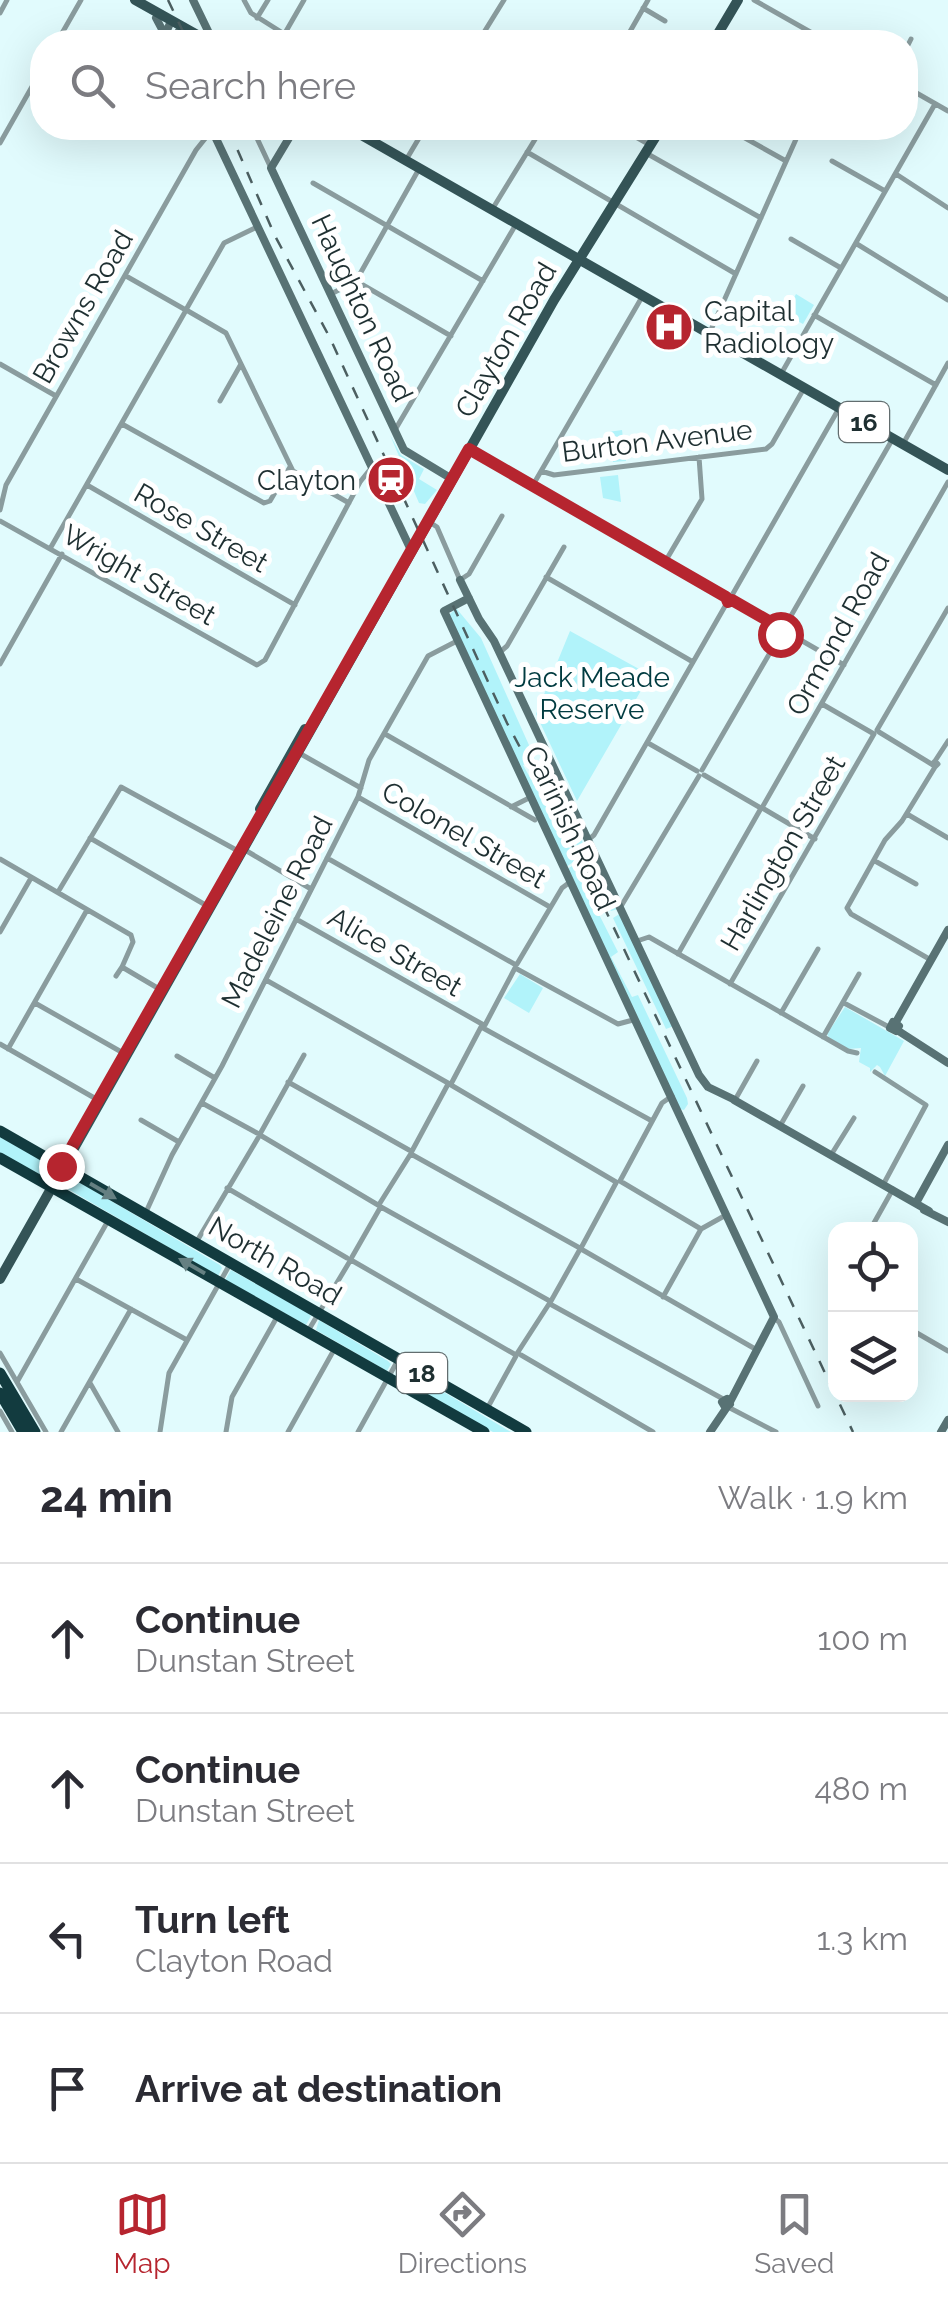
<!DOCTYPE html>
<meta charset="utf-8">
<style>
body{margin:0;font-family:Raleway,sans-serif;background:#f2f2f3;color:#2b2b33}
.controls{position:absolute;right:30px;bottom:30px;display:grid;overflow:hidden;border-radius:20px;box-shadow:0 10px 40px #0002}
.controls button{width:90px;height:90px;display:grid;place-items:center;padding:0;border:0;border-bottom:2px solid #e1e1e2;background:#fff;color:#2b2b33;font:50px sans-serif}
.stop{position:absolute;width:30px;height:30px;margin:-22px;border:8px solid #b6252f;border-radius:50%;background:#fff}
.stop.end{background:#b6252f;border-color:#fff;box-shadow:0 2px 10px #0008}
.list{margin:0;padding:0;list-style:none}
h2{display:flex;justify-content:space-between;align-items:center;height:130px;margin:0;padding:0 40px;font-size:42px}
h2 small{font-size:32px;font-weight:400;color:#7c7c81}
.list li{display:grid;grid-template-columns:65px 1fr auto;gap:30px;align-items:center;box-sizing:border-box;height:150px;padding:0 40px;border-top:2px solid #e1e1e2}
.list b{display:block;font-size:38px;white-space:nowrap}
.list p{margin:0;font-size:32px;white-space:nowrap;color:#7c7c81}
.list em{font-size:32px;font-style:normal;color:#7c7c81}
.icon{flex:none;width:55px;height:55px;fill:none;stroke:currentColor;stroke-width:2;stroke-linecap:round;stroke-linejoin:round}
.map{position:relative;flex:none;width:948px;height:1432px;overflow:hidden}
.search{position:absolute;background:#fff;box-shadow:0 10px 40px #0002;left:30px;right:30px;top:30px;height:110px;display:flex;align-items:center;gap:25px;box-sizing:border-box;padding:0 35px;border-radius:40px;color:#7c7c81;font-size:38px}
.sheet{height:730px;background:#fff}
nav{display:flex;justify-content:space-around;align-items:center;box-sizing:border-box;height:140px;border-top:2px solid #e1e1e2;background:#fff;font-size:28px;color:#7c7c81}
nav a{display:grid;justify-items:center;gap:5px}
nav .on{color:#b6252f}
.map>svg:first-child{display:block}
.green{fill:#b1f3fa}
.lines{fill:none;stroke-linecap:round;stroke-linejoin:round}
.street{stroke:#8a9c9e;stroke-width:5}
.secondary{stroke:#587274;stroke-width:8}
.primary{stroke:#345457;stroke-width:10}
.highway{stroke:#123b3f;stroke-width:11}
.rail{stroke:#4c5f61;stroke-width:2.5;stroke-dasharray:12 12;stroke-linecap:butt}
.oneway{fill:#658082}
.route{stroke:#b6252f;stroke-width:12}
.labels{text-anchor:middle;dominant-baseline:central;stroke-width:10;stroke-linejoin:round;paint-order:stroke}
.shield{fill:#fff;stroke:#626d6f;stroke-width:2.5}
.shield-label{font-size:25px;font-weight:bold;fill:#1e2f31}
.street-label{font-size:28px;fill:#1e2f31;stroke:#fff}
.poi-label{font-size:28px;fill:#1e2f31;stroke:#fff;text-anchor:start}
.park-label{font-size:28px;fill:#003b40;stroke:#fff}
</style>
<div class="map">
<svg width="948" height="1432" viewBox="0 0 948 1432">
<rect width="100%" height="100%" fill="#e1fbfd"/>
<path class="green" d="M796 294 814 305 803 324 785 314Z
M622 430 626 461 613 462 608 432Z
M390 435 401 455 424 469 419 479 437 490 425 504 419 503Z
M618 475 621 502 603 498 600 477Z
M456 608 481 638 546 783 582 841 586 852 584 858 531 762 523 765 576 860 566 867 449 615Z
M570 631 650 675 577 801 536 714Z
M593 856 618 909 611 911 586 861H593Z
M574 865 618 952 611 957 632 997 638 995 687 1098 688 1104 684 1110 680 1109 567 869Z
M621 913 674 1026 666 1029 613 918Z
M520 974 543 988 529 1013 504 998Z
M845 1007 904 1041 885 1076 880 1067 877 1065 870 1072V1068L859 1062 861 1048 848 1049 829 1038 827 1034Z
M0 1137 52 1166 45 1179 0 1153Z
M67 1175 220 1265 222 1268 218 1276 61 1185Z
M231 1270 308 1313 311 1316 306 1325 225 1280Z
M319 1320 388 1361 391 1364 387 1371 316 1330Z
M400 1366 511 1432H493L395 1377Z"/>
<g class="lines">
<path class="street" d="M244 0 251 13 297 42
M754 0 828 42
M643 8 665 21
M0 13 7 0
M257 18 268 0
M285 33 304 0
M57 42 81 0
M478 42 504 0
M624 42 648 0
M906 49 911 39
M906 87 948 111
M620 128 650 145
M727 128 786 161
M94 134 98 128
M256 136 270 166
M0 143 42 69
M527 152 736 274
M646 153 761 218
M406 160 425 128
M832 161 885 191
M896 174 948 208
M313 183 483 281
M493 208 542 128
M791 239 841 268
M857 244 948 300
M126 276 184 309
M356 281 451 336
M331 294 356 281 419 169
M187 308 224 243 257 227
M188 311 226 333 293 471 349 503
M814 315 936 385
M710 332 801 128
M0 364 56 396
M781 374 935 104
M220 401 241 364
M122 424 264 503 270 501 290 467
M395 430 515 226
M903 444 948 363
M472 450 727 598
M541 471 554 475 766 449 772 444 803 390
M87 485 295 605
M533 485 642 297
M0 510 6 485 196 150 212 130
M0 521 257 665 265 660 360 482 372 467
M428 521 437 527 460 580 469 574 502 516
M51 547 185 312
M665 562 702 499 699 457
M546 577 693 662
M731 597 838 410
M732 600 781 629
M784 628 892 440
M785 631 844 665
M499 653 507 646 564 547
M0 664 62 554
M822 704 874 734
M877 730 948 608
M879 732 933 765
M385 734 535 820
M648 743 697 771
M299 753 361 788
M935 761 948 741
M935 761 938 764 935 767 932 764Z
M702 770 782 632
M704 775 759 807
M358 797 550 907
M763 806 948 482
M511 807 531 797
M764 809 815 839
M907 814 948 838
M90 838 209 907
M588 840 594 835 728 601
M245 850 311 889
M327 858 516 965
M0 859 131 935 133 942 122 967 161 990
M875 861 916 884
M58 892 121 787 240 852
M620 908 699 776
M296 919 482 1024
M0 932 31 878
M637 941 649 937 848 1051 857 1053
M678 954 760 810
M931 960 851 914 847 908 885 840 902 821 935 767
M517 964 562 888 570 882
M517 969 618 1024 633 1020
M116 976 122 967
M266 980 448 1083
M730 984 874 734
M35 1003 125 1054
M844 1003 889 1027
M781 1013 818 949
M485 1025 515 968
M483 1028 652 1121
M823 1037 859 974
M0 1044 98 1100
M8 1049 87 910
M177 1056 215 1078
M875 1072 926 1105 883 1185
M288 1082 409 1150
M451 1084 481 1027
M451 1085 616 1182
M735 1100 757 1061
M202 1103 257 1133
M141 1120 179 1142
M780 1126 803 1086
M260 1134 304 1055
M260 1135 378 1205
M412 1151 447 1086
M411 1154 578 1247
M831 1155 854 1118
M620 1181 662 1103 672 1096
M620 1181 701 1229
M227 1188 347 1258
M380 1203 410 1155
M381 1207 548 1300
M146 1212 172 1155 222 1066 358 797 369 760 428 656 457 641
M870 1230 893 1189
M197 1241 258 1138
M581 1248 616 1183
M581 1249 757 1350
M352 1257 380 1208
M351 1260 516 1355
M76 1279 187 1340
M663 1297 701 1229 726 1215
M551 1301 579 1251
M550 1304 725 1400
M774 1318 779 1322 818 1406
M910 1329 948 1351
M308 1331 350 1261
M518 1352 549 1304
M0 1353 46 1432
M521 1355 653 1432
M17 1382 109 1219
M90 1383 118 1432
M488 1407 516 1356
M728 1407 776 1432
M0 1411 12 1432
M61 1432 131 1309
M160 1432 169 1373 230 1264
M226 1432 232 1397 277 1317
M288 1432 335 1348
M358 1432 398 1360"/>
<path class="secondary" d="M193 0 209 33V42
M156 18 165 35
M172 41 179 31
M169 42 165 35 171 21
M211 128 411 550
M295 128 271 168 404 450 452 479
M460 580 479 619 494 641 699 1075 708 1087 735 1100
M469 598 444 611 677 1110
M893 1022 899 1026 896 1031 890 1028Z
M896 1022 948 930
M897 1030 948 1063
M734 1100 929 1211
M677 1110 774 1317 730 1402
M916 1203 948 1145
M924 1210 948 1222
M727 1399 730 1404 725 1407 722 1402Z
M710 1432 727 1407
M941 1432 948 1420"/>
<path class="primary" d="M135 0 210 42
M713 42 738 0
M349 128 948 470
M260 809 305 729
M0 1279 554 300 661 128"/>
<path class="highway" d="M0 1131 526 1432
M0 1158 484 1432
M0 1373 35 1432
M0 1393 23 1432"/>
<path class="rail" d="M168 0 188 42
M228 128 275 236 330 338 507 723 595 888 853 1432"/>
</g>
<defs><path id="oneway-solid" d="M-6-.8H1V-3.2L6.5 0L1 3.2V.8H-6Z" transform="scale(2.5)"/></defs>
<g class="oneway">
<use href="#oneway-solid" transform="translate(103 1191) rotate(30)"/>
<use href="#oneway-solid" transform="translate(192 1266) rotate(-150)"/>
</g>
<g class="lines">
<path class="route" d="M61 1166 469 449 726 597 728 602 732 600 781 628 780 634"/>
</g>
<defs>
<g id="hospital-disc" transform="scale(2.5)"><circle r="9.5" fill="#b6252f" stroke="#fff"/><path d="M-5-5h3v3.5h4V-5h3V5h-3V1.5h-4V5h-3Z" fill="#fff"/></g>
<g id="station-disc" transform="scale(2.5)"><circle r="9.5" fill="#b6252f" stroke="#fff"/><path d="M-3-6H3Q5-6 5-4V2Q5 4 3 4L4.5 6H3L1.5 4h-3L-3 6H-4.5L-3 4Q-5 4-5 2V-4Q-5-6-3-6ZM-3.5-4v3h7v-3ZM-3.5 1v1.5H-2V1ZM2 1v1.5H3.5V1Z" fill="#fff"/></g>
</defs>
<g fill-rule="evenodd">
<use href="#hospital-disc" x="669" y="327"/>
<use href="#station-disc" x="391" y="480"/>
</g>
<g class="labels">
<g class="shield">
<rect x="839" y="402" width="50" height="40" rx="8"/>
<rect x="397" y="1353" width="50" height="40" rx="8"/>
</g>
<g class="shield-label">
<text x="864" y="422">16</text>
<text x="422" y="1373">18</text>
</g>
<g class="street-label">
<text transform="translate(83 307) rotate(-60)">Browns Road</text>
<text transform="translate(362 308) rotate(65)">Haughton Road</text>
<text transform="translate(506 340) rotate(-60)">Clayton Road</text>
<text transform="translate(657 441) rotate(-7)">Burton Avenue</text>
<text transform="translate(201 528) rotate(30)">Rose Street</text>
<text transform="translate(139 575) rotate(30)">Wright Street</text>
<text transform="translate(838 634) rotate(-61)">Ormond Road</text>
<text transform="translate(570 828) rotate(65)">Carinish Road</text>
<text transform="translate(464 835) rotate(30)">Colonel Street</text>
<text transform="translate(783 853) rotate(-60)">Harlington Street</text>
<text transform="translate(277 912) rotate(-63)">Madeleine Road</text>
<text transform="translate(395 952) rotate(30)">Alice Street</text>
<text transform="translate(275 1261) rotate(30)">North Road</text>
</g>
<g class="poi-label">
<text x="704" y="311">Capital<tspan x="704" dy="32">Radiology</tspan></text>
<text x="356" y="480" text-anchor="end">Clayton</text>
</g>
<g class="park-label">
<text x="592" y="677">Jack Meade<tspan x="592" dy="32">Reserve</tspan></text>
</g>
</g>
</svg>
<div class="controls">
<button><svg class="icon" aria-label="locate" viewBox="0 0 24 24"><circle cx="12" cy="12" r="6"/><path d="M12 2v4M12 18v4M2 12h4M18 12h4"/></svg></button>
<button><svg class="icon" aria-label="layers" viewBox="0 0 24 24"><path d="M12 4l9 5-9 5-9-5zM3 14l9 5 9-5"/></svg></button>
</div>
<div class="stop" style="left:780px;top:634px"></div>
<div class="stop end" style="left:61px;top:1166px"></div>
<div class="search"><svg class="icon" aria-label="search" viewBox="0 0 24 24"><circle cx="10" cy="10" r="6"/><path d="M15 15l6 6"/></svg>Search here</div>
</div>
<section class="sheet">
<h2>24 min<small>Walk · 1.9 km</small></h2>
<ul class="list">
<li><svg class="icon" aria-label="ahead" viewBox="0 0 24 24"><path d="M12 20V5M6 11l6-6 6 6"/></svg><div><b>Continue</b><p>Dunstan Street</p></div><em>100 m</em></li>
<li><svg class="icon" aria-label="ahead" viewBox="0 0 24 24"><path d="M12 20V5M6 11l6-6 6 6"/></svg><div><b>Continue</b><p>Dunstan Street</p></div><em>480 m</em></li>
<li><svg class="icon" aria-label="left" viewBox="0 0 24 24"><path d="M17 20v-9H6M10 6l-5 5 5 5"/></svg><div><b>Turn left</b><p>Clayton Road</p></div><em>1.3 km</em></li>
<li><svg class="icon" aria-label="arrive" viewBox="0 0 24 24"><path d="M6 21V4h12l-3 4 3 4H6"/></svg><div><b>Arrive at destination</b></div></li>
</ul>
</section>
<nav>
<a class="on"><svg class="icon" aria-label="map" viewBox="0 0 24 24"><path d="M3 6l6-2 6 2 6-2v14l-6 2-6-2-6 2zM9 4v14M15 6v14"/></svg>Map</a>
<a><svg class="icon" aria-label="directions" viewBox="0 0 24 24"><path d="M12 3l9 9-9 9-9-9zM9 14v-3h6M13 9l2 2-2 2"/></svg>Directions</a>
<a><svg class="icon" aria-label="saved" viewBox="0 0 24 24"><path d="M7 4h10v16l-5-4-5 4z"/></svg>Saved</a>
</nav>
